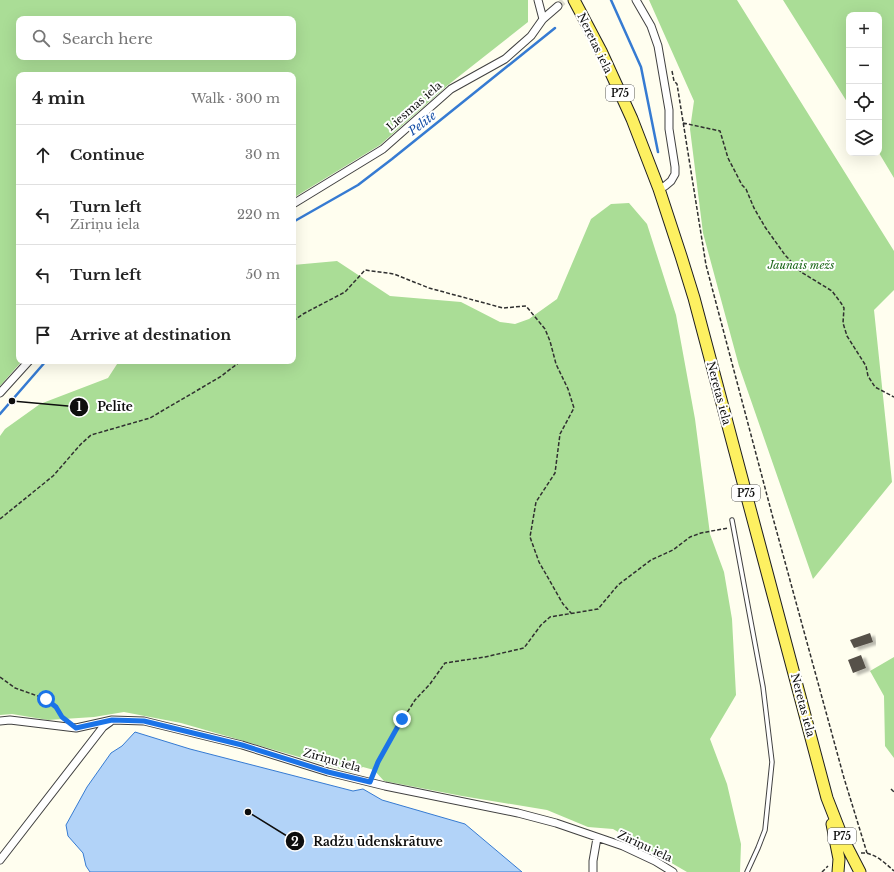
<!DOCTYPE html>
<meta charset="utf-8">
<style>
body{margin:0;font-family:"Libre Baskerville",serif;background:#f6f6f6;color:#222}
.controls{position:absolute;right:12px;top:12px;display:grid;overflow:hidden;border-radius:8px;box-shadow:0 4px 16px #0002}
.controls button{width:36px;height:36px;display:grid;place-items:center;padding:0;border:0;border-bottom:1px solid #e0e0e0;background:#fff;color:#222;font:20px sans-serif}
.stop{position:absolute;width:12px;height:12px;margin:-9px;border:3px solid #1a73e8;border-radius:50%;background:#fff}
.stop.end{background:#1a73e8;border-color:#fff;box-shadow:0 1px 4px #0008}
.list{margin:0;padding:0;list-style:none}
h2{display:flex;justify-content:space-between;align-items:center;height:52px;margin:0;padding:0 16px;font-size:17px}
h2 small{font-size:13px;font-weight:400;color:#767676}
.list li{display:grid;grid-template-columns:26px 1fr auto;gap:12px;align-items:center;box-sizing:border-box;height:60px;padding:0 16px;border-top:1px solid #e0e0e0}
.list b{display:block;font-size:15px;white-space:nowrap}
.list p{margin:0;font-size:13px;white-space:nowrap;color:#767676}
.list em{font-size:13px;font-style:normal;color:#767676}
.icon{flex:none;width:22px;height:22px;fill:none;stroke:currentColor;stroke-width:2;stroke-linecap:round;stroke-linejoin:round}
.map{position:relative;flex:none;width:894px;height:872px;overflow:hidden}
.search{position:absolute;background:#fff;box-shadow:0 4px 16px #0002;left:16px;top:16px;width:280px;height:44px;display:flex;align-items:center;gap:10px;box-sizing:border-box;padding:0 14px;border-radius:8px;color:#767676;font-size:15px}
.panel{position:absolute;background:#fff;box-shadow:0 4px 16px #0002;left:16px;top:72px;width:280px;height:292px;border-radius:8px}
.map>svg:first-child{display:block}
.forest{fill:#aadd96;fill-rule:evenodd}
.water{fill:#b2d3f8;stroke:#367bd2}
.lines{fill:none;stroke-linecap:round;stroke-linejoin:round}
.stream{stroke:#367bd2;stroke-width:2.5}
.building{fill:#57514a;filter:url(#shadow)}
.street-tunnel{stroke:#dbdacd;stroke-width:7;stroke-dasharray:7 3.5;stroke-linecap:butt}
.lane-casing{stroke:#414141;stroke-width:5.5}
.street-casing{stroke:#414141;stroke-width:9}
.primary-casing{stroke:#1f1f1f;stroke-width:13}
.path{stroke:#303030;stroke-width:1.5;stroke-dasharray:4 2;stroke-linecap:butt}
.lane{stroke:#fff;stroke-width:3.5}
.street{stroke:#fff;stroke-width:7}
.primary{stroke:#fdf061;stroke-width:11}
.route{stroke:#1a73e8;stroke-width:5}
.labels{text-anchor:middle;dominant-baseline:central;stroke-width:4;stroke-linejoin:round;paint-order:stroke}
.shield{fill:#fff;stroke:#565656;stroke-width:1}
.shield-label{font-size:10px;font-weight:bold;fill:#0e0e0e}
.street-label{font-size:11px;fill:#0e0e0e;stroke:#fff}
.park-label{font-size:11px;font-style:italic;fill:#1f691c;stroke:#fff}
.water-label{font-size:12px;font-style:italic;fill:#124da5;stroke:#fff}
.leader{fill:none;stroke:#0e0e0e;stroke-width:1.5}
.callout-dot{fill:#0e0e0e;stroke:#fff;stroke-width:1.5}
.mark-label{font-size:12px;text-anchor:middle;font-weight:bold;fill:#fff}
.callout-label{font-size:12px;text-anchor:middle;font-weight:bold;fill:#0e0e0e;stroke:#fff;stroke-width:4;stroke-linejoin:round;paint-order:stroke}
</style>
<div class="map">
<svg width="894" height="872" viewBox="0 0 894 872">
<defs>
<filter id="shadow"><feDropShadow dx="4.5" dy="2.5" stdDeviation="1" flood-color="#0004"/></filter>
</defs>
<rect width="100%" height="100%" fill="#fffeef"/>
<path class="forest" d="M0 0H528V22L448 85 380 145 293 198V75H19V361H22L0 386ZM19 19H293V57H19Z
M649 0H737L894 251V290L874 310 892 482 813 579 739 366 703 233 690 129 694 101Z
M783 0H894V178L879 153V15H849V105Z
M629 203 647 224 676 315 695 419 710 534 724 572 732 619 736 695 710 739 727 784 741 844 740 872H687L613 829 588 827 547 810 462 796 384 781 374 770 363 767 351 772 181 723 124 712 94 717 48 720 12 714 0 715V436L5 429 40 404 108 378 119 361H293V265L337 261 390 296 461 302 500 322 515 324 529 319 557 299 591 219 611 204Z
M894 657V758L885 746 884 696 870 671Z"/>
<path class="water" d="M135 732 190 749 353 791 363 789 382 800 465 824 522 872H90L86 866 83 853 68 836 66 825 87 787 111 753 122 746Z"/>
<g class="lines">
<path class="stream" d="M611 0 641 67 658 152
M293 222 358 185 392 159 555 28
M0 414 46 361"/>
</g>
<path class="building" d="M870 633 873 642 854 648 850 640Z
M861 655 866 668 853 673 848 660Z"/>
<g class="lines">
<path class="street-tunnel" d="M558 6 565 0"/>
<g class="lane-casing">
<path id="lane" d="M732 520 763 687 772 762 765 830 758 848 747 872"/>
</g>
<g class="street-casing">
<path id="street" d="M538 0 543 19
M636 0 651 26 658 46 669 110V129L675 167V174L671 181 665 186 659 189
M293 204 383 149 451 89 505 59 531 36 543 19 558 6
M0 393 29 361
M0 721 10 720 76 728 112 720 144 721 242 745 328 772 385 786 518 813 556 823 623 846 655 861 673 872
M0 860 103 727 110 722
M593 872V861L597 838"/>
</g>
<g class="primary-casing">
<path id="primary" d="M574 0 601 51 632 119 659 189 681 256 694 298 827 798 843 839 860 872
M832 824 839 859 838 872"/>
</g>
<path class="path" d="M672 71 674 81 677 84 706 265 773 518 844 778 867 853
M683 123 720 131 728 158 742 185 746 189 754 208 765 227 785 255 801 272 832 291 841 303 844 308 843 323 847 336 866 366 868 376 875 387 894 397
M293 321 303 314 345 292 365 270 394 274 429 288 503 308 526 306 545 329 550 341 556 364 568 389 574 408 560 434 555 473 536 502 530 537 539 562 563 604 571 613
M0 519 53 476 81 444 91 435 150 418 220 377 241 361
M0 677 15 688 46 699 56 707 63 718
M373 775 378 762 403 719 415 700 430 684 445 663 485 657 524 648 541 625 550 617 598 609 618 585 651 560 673 550 690 537 701 533 728 528
M891 789 894 792
M861 853C874 852 885 863 894 871
M822 872 828 866"/>
<use href="#lane" class="lane"/>
<use href="#street" class="street"/>
<use href="#primary" class="primary"/>
</g>
<g class="lines">
<path class="route" d="M46 699 56 707 62 717 76 728 112 720 144 721 242 745 328 772 370 782 378 762 402 719"/>
</g>
<g class="labels">
<g class="shield">
<rect x="606" y="85" width="28" height="16" rx="3"/>
<rect x="732" y="485" width="28" height="16" rx="3"/>
<rect x="828" y="828" width="28" height="16" rx="3"/>
</g>
<g class="shield-label">
<text x="620" y="93">P75</text>
<text x="746" y="493">P75</text>
<text x="842" y="836">P75</text>
</g>
<g class="street-label">
<text transform="translate(595 43) rotate(64)">Neretas iela</text>
<text transform="translate(414 106) rotate(-41)">Liesmas iela</text>
<text transform="translate(719 393) rotate(75)">Neretas iela</text>
<text transform="translate(803 705) rotate(75)">Neretas iela</text>
<text transform="translate(332 760) rotate(16)">Zīriņu iela</text>
<text transform="translate(645 846) rotate(25)">Zīriņu iela</text>
</g>
<g class="park-label">
<text x="801" y="265">Jaunais mežs</text>
</g>
<g class="water-label">
<text transform="translate(422 123) rotate(-38)">Pelīte</text>
</g>
</g>
<path class="leader" d="M12 401L79 407M248 812L295 841"/>
<g class="callout-dot">
<circle cx="12" cy="401" r="4"/>
<circle cx="248" cy="812" r="4"/>
<circle cx="79" cy="407" r="10"/>
<circle cx="295" cy="841" r="10"/>
</g>
<g class="mark-label">
<text x="79" y="411">1</text>
<text x="295" y="846">2</text>
</g>
<g class="callout-label">
<text x="115" y="411">Pelīte</text>
<text x="378" y="846">Radžu ūdenskrātuve</text>
</g>
</svg>
<div class="controls">
<button>+</button>
<button>−</button>
<button><svg class="icon" aria-label="locate" viewBox="0 0 24 24"><circle cx="12" cy="12" r="6"/><path d="M12 2v4M12 18v4M2 12h4M18 12h4"/></svg></button>
<button><svg class="icon" aria-label="layers" viewBox="0 0 24 24"><path d="M12 4l9 5-9 5-9-5zM3 14l9 5 9-5"/></svg></button>
</div>
<div class="stop" style="left:46px;top:699px"></div>
<div class="stop end" style="left:402px;top:719px"></div>
<div class="search"><svg class="icon" aria-label="search" viewBox="0 0 24 24"><circle cx="10" cy="10" r="6"/><path d="M15 15l6 6"/></svg>Search here</div>
<section class="panel">
<h2>4 min<small>Walk · 300 m</small></h2>
<ul class="list">
<li><svg class="icon" aria-label="ahead" viewBox="0 0 24 24"><path d="M12 20V5M6 11l6-6 6 6"/></svg><div><b>Continue</b></div><em>30 m</em></li>
<li><svg class="icon" aria-label="left" viewBox="0 0 24 24"><path d="M17 20v-9H6M10 6l-5 5 5 5"/></svg><div><b>Turn left</b><p>Zīriņu iela</p></div><em>220 m</em></li>
<li><svg class="icon" aria-label="left" viewBox="0 0 24 24"><path d="M17 20v-9H6M10 6l-5 5 5 5"/></svg><div><b>Turn left</b></div><em>50 m</em></li>
<li><svg class="icon" aria-label="arrive" viewBox="0 0 24 24"><path d="M6 21V4h12l-3 4 3 4H6"/></svg><div><b>Arrive at destination</b></div></li>
</ul>
</section>
</div>
